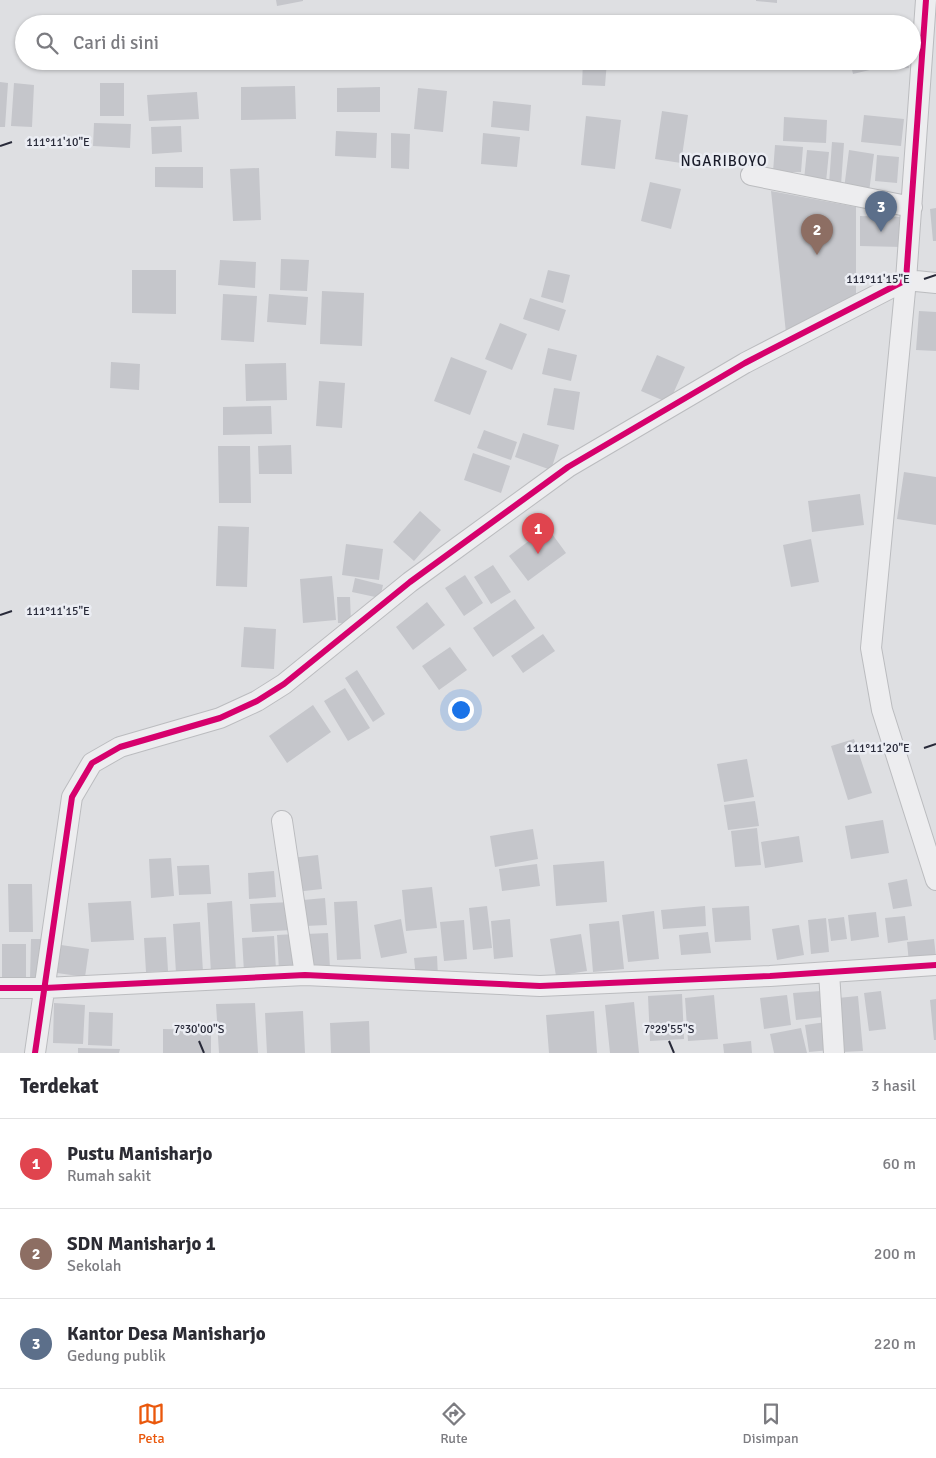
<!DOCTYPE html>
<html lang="id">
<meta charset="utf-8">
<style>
body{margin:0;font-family:Signika,sans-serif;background:#f2f2f3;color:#2b2b33}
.you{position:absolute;left:460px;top:709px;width:18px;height:18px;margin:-12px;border:4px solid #fff;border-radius:50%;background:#1a73e8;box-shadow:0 0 0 8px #1a73e833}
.badge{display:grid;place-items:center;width:32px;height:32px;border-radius:50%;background:#ea580c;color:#fff;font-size:16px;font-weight:700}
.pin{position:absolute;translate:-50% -41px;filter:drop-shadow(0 1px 2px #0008)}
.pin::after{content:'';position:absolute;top:26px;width:18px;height:15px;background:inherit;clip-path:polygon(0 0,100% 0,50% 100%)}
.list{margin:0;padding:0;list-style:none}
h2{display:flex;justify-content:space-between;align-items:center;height:65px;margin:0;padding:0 20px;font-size:21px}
h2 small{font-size:16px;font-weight:400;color:#7c7c81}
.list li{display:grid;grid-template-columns:32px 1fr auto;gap:15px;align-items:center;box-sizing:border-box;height:90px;padding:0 20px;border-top:1px solid #e1e1e2}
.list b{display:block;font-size:19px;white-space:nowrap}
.list p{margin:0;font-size:16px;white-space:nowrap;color:#7c7c81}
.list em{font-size:16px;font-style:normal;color:#7c7c81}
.icon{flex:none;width:28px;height:28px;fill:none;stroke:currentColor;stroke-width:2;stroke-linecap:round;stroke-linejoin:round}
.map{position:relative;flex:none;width:936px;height:1053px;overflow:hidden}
.search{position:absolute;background:#fff;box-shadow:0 1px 4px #0004;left:15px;right:15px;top:15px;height:55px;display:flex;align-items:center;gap:12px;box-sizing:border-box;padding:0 18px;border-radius:28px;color:#7c7c81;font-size:19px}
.sheet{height:335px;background:#fff}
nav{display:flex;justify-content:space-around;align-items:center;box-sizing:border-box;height:70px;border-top:1px solid #e1e1e2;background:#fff;font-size:14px;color:#7c7c81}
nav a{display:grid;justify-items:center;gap:2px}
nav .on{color:#ea580c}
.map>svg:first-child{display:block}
.building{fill:#c5c6cb}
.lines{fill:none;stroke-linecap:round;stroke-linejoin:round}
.minor-casing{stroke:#bbbcbf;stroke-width:22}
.minor{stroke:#ededef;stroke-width:20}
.cycleway-casing{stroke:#ebedf3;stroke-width:9}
.cycleway{stroke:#d6006c;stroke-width:6}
.ticks{fill:none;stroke:#282a39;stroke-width:2}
.labels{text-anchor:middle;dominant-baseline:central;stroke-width:5;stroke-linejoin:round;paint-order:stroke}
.quarter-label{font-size:15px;letter-spacing:1px;fill:#1a1c2a;stroke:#ebedf3}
.ticks-label{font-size:12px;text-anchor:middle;fill:#282a39;stroke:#ebedf3;stroke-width:5;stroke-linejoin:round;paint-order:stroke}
</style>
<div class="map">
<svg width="936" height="1053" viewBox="0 0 936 1053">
<rect width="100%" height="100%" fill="#dedfe2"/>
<path class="building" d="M276 0H303V1L277 6Z
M756 0H777V3L756 1Z
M433 15 479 20V24H432Z
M867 19 868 24H850V23Z
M537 61H561L560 67Z
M583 61H607L605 86 582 85Z
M850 61H877L878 68 853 74Z
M880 61H908L909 68 881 70Z
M0 82 8 83 5 127H0Z
M14 83 34 85 32 127 11 126Z
M100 83H124V116H100Z
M295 86 296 119 241 120V87Z
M380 87V112H337V88Z
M418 88 447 91 443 132 414 129Z
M197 92 199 119 149 121 147 95Z
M493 101 531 105 529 131 491 127Z
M662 111 688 115 681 163 655 159Z
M864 115 904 119 901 146 861 142Z
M586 116 621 120 615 169 581 165Z
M784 117 827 120 826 143 783 141Z
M94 123 131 124 130 148 93 146Z
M181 126 182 152 152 154 151 127Z
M336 131 377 133 376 158 335 156Z
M391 133 410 134 409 169 391 168Z
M483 133 520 137 517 167 481 164Z
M832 142 844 143 841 185 829 184Z
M775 145 803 147 801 172H773Z
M807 150 829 152 826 182 804 180Z
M849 150 874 154 869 192 844 189Z
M877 155 899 157 897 183 875 181Z
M155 167H203V188L155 187Z
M259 168 261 220 233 221 230 169Z
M650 182 681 189 671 229 641 221Z
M771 191 856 207V303L786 333Z
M936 208V241H933L930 209Z
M860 216 903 217 902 247 860 246Z
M281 259 309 260 307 291 280 290Z
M220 260 256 262 255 288 218 285Z
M132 270H176V314L132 313Z
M548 270 570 275 563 303 541 297Z
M322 291 364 293 362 346 320 344Z
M223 294 257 296 254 342 221 340Z
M269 294 308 297 306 325 267 322Z
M530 298 566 310 559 331 523 319Z
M919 311 936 312V351L916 350Z
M500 323 527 334 512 370 485 359Z
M548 348 577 355 571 381 542 374Z
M657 355 685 367 669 403 641 391Z
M451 357 487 371 470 415 434 401Z
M111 362 140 364 139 390 110 388Z
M286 363 287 400 246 401 245 364Z
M319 381 345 383 342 428 316 426Z
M554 388 580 392 574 430 547 425Z
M271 406 272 434 223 435V407Z
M484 430 517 442 511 460 477 448Z
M523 433 559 445 551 470 515 457Z
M291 445 292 474H259L258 446Z
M218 446H250L251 503H219Z
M473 453 510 466 501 493 464 480Z
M904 472 936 477V525L897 519Z
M860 494 864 525 812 532 808 501Z
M420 511 441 530 414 561 393 542Z
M218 526 249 527 247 587 216 586Z
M547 527 566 553 528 581 509 556Z
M811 539 819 582 791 587 783 545Z
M346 544 383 549 379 580 342 575Z
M493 565 511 592 491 604 474 577Z
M465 575 483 603 464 616 445 588Z
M332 576 336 620 303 623 300 579Z
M355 578 383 585 380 598 352 592Z
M337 597H350L351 623H338Z
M515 599 535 628 493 657 473 628Z
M427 602 445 625 413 650 396 627Z
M244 627 276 629 274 669 241 667Z
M543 634 555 651 523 673 511 656Z
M450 647 467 670 439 690 422 666Z
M357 670 385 714 373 722 345 678Z
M345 688 370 728 348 741 324 701Z
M313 705 331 732 287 763 269 736Z
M854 739 872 793 848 800 831 746Z
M747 759 754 797 724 802 717 764Z
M755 801 759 826 728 830 724 805Z
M883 820 889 853 851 859 845 826Z
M757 828 761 865 735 867 731 831Z
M533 829 538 859 495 867 490 836Z
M799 836 803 862 765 868 761 842Z
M318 855 322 889 295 892 291 858Z
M171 858 174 896 151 898 149 859Z
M604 861 607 902 556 906 553 865Z
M537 864 540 886 502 891 499 869Z
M209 865 211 894 179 895 177 866Z
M274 871 276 897 249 899 248 873Z
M907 879 912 906 893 909 888 883Z
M8 884H32L33 932H9Z
M432 887 437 928 406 931 402 890Z
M325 898 327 925 305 926 303 900Z
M131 901 134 940 91 942 88 903Z
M232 901 236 971 211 973 207 903Z
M357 901 361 959 337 960 334 902Z
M291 902 292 930 252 932 250 904Z
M487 906 492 948 473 950 469 908Z
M705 906 706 926 663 929 661 910Z
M749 906 751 940 715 942 712 908Z
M654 911 659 959 628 962 622 915Z
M876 912 879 937 851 941 848 915Z
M905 916 908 940 888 943 885 918Z
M844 917 847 939 831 941 828 919Z
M826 918 829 952 811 954 808 920Z
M401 919 407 953 381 958 374 925Z
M510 919 513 957 494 959 491 921Z
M464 920 467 959 444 961 440 922Z
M619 921 624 969 593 972 589 924Z
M200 922 203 972 176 973 173 924Z
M799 925 804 955 777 960 772 929Z
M708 932 711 953 681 955 679 935Z
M328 933 330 968 308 970 306 934Z
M296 934 298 970 279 971 277 935Z
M581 934 587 971 556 976 550 939Z
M274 936 276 970 244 972 242 938Z
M166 937 168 971 146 972 144 938Z
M31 939H45L44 980H30Z
M934 939 936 957 909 963 907 942Z
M2 944H26V981H2Z
M61 945 89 949 85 977 57 973Z
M437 956 438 977 416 978 414 958Z
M821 991 823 1017 796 1020 793 993Z
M881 991 886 1029 869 1031 864 993Z
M682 994 684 1039 650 1041 648 996Z
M714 995 718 1039 688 1041 685 998Z
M787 995 791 1025 764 1029 760 998Z
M858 996 863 1051 842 1052 838 998Z
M936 999V1040H934L930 1000Z
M634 1002 639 1053H610L605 1005Z
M54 1003 85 1005 83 1044 53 1043Z
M255 1003 258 1053H219L216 1004Z
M303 1011 305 1053H267L265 1013Z
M594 1011 597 1053H549L546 1015Z
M89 1012 113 1013 112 1046 88 1045Z
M369 1021 370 1053H331L330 1023Z
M826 1022 830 1050 809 1052 805 1025Z
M801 1028 807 1053H774L770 1034Z
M163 1029 211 1030V1053H163Z
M751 1041 752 1053H724L723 1044Z
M78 1048 120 1049 119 1053H78Z"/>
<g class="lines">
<g class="minor-casing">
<path id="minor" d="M751 175 912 207
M936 283 906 280 871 648 882 710 936 880
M282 821 305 975
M829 972 834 1053
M0 988H45L305 975 540 986 770 976 936 965
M35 1053 72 797 92 763 120 747 220 718 257 701 284 684 410 582 568 467 745 363 906 280 926 0"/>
</g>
<use href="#minor" class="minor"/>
<g class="cycleway-casing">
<path id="cycleway" d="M0 988H45L305 975 540 986 770 976 936 965
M35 1053 72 797 92 763 120 747 220 718 257 701 284 684 410 582 568 467 745 363 906 280 926 0"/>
</g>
<use href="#cycleway" class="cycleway"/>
</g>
<path class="ticks" d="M0 146 12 142M924 279 936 275M0 615 12 611M924 748 936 744M199 1041 204 1053M669 1041 674 1053"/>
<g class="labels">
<g class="quarter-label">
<text x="724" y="161">NGARIBOYO</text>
</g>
</g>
<g class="ticks-label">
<text x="58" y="146">111°11'10"E</text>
<text x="878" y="283">111°11'15"E</text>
<text x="58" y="615">111°11'15"E</text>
<text x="878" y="752">111°11'20"E</text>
<text x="199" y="1033">7°30'00"S</text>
<text x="669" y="1033">7°29'55"S</text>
</g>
</svg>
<div class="you"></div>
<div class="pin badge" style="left:538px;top:554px;background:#e0444e">1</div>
<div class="pin badge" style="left:817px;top:255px;background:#8d6e63">2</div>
<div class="pin badge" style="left:881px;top:232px;background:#5c6f8a">3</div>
<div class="search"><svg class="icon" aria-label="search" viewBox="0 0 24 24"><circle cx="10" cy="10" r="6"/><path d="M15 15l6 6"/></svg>Cari di sini</div>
</div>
<section class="sheet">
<h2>Terdekat<small>3 hasil</small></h2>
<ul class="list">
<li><span class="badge" style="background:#e0444e">1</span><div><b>Pustu Manisharjo</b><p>Rumah sakit</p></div><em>60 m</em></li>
<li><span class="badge" style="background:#8d6e63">2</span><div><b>SDN Manisharjo 1</b><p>Sekolah</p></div><em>200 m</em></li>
<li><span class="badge" style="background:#5c6f8a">3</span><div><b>Kantor Desa Manisharjo</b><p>Gedung publik</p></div><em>220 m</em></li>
</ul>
</section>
<nav>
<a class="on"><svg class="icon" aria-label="map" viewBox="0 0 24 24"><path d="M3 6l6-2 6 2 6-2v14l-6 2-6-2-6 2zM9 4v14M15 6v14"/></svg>Peta</a>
<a><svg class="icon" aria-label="directions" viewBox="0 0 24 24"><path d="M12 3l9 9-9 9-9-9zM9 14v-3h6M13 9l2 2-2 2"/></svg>Rute</a>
<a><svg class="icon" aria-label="saved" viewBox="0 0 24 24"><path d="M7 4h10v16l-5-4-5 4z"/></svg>Disimpan</a>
</nav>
